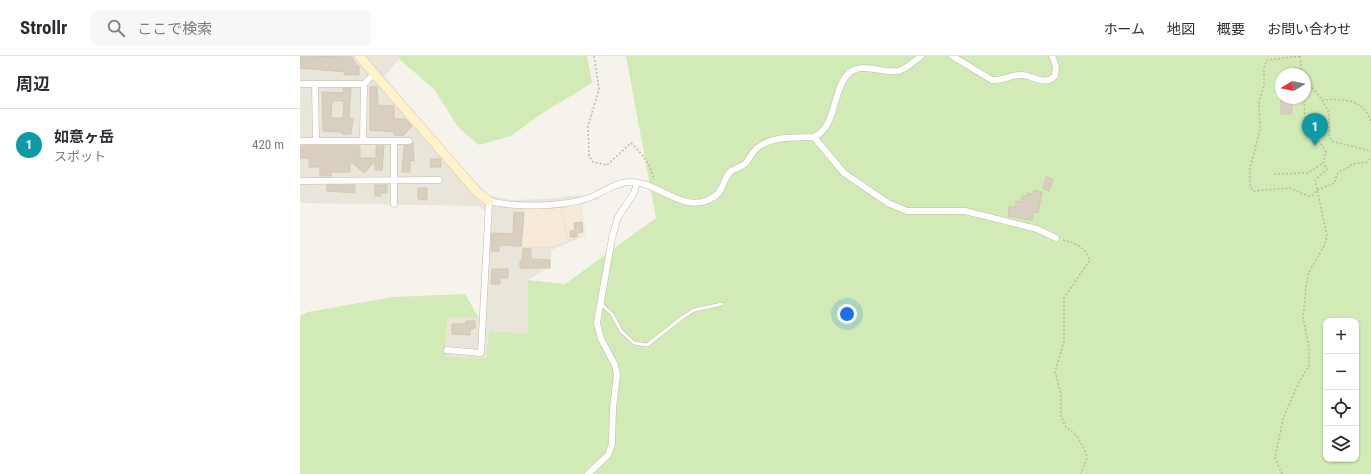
<!DOCTYPE html>
<html lang="ja">
<meta charset="utf-8">
<style>
body{margin:0;font-family:"Roboto Condensed","Noto Sans JP",sans-serif;background:#f7f7f7;color:#2b2b33}
.controls{position:absolute;right:12px;bottom:12px;display:grid;overflow:hidden;border-radius:8px;box-shadow:0 1px 3px #0004}
.controls button{width:36px;height:36px;display:grid;place-items:center;padding:0;border:0;border-bottom:1px solid #e1e1e2;background:#fff;color:#2b2b33;font:20px sans-serif}
.compass{position:absolute;left:975px;top:12px;width:36px;height:36px;border-radius:50%;background:#fff;box-shadow:0 1px 3px #0004;rotate:260deg}
.you{position:absolute;left:547px;top:258px;width:14px;height:14px;margin:-10px;border:3px solid #fff;border-radius:50%;background:#1a73e8;box-shadow:0 0 0 6px #1a73e833}
.badge{display:grid;place-items:center;width:26px;height:26px;border-radius:50%;background:#ea580c;color:#fff;font-size:13px;font-weight:700}
.pin{position:absolute;translate:-50% -33px;filter:drop-shadow(0 1px 2px #0008)}
.pin::after{content:'';position:absolute;top:21px;width:14px;height:12px;background:inherit;clip-path:polygon(0 0,100% 0,50% 100%)}
.list{margin:0;padding:0;list-style:none}
h2{display:flex;justify-content:space-between;align-items:center;height:52px;margin:0;padding:0 16px;font-size:17px}
h2 small{font-size:13px;font-weight:400;color:#7c7c81}
.list li{display:grid;grid-template-columns:26px 1fr auto;gap:12px;align-items:center;box-sizing:border-box;height:72px;padding:0 16px;border-top:1px solid #e1e1e2}
.list b{display:block;font-size:15px;white-space:nowrap}
.list p{margin:0;font-size:13px;white-space:nowrap;color:#7c7c81}
.list em{font-size:13px;font-style:normal;color:#7c7c81}
.icon{flex:none;width:22px;height:22px;fill:none;stroke:currentColor;stroke-width:2;stroke-linecap:round;stroke-linejoin:round}
.map{position:relative;flex:none;width:1071px;height:418px;overflow:hidden}
header{display:flex;align-items:center;gap:24px;box-sizing:border-box;height:56px;padding:0 20px;background:#fff;border-bottom:1px solid #e1e1e2}
header strong{font-size:19px}
nav{display:flex;gap:22px;margin-inline-start:auto;font-size:14px}
.search{width:280px;height:36px;background:#f7f7f7;display:flex;align-items:center;gap:10px;box-sizing:border-box;padding:0 14px;border-radius:8px;color:#7c7c81;font-size:15px}
main{display:flex}
aside{flex:1;background:#fff}
.map>svg:first-child{display:block}
.residential{fill:#eae5da}
.commercial{fill:#f7ead8}
.green{fill:#d2eab5;fill-rule:evenodd}
.building{fill:#d8cfc1;stroke:#d3c7b4;fill-rule:evenodd}
.lines{fill:none;stroke-linecap:round;stroke-linejoin:round}
.lane-casing{stroke:#c2bbae;stroke-width:4}
.street-casing{stroke:#c2bbae;stroke-width:7}
.secondary-casing{stroke:#d6c79b;stroke-width:10}
.path{stroke:#c4b79f;stroke-width:1.5;stroke-dasharray:2 2;stroke-linecap:butt}
.lane{stroke:#fff;stroke-width:3}
.street{stroke:#fff;stroke-width:6}
.secondary{stroke:#fff3cd;stroke-width:9}
</style>
<header>
<strong>Strollr</strong>
<div class="search"><svg class="icon" aria-label="search" viewBox="0 0 24 24"><circle cx="10" cy="10" r="6"/><path d="M15 15l6 6"/></svg>ここで検索</div>
<nav><a>ホーム</a><a>地図</a><a>概要</a><a>お問い合わせ</a></nav>
</header>
<main>
<aside>
<h2>周辺<small></small></h2>
<ul class="list">
<li><span class="badge" style="background:#0f9aa8">1</span><div><b>如意ヶ岳</b><p>スポット</p></div><em>420 m</em></li>
</ul>
</aside>
<div class="map">
<svg width="1071" height="418" viewBox="0 0 1071 418">
<rect width="100%" height="100%" fill="#f6f3ec"/>
<path class="residential" d="M0 0H98L99 3 84 21 160 111 189 139 210 144 248 143 279 139 282 147 285 180 251 194V210L228 224V279L189 275 186 302 146 301 147 261 179 262 185 156 180 150 0 147Z"/>
<path class="commercial" d="M281 146 285 180 268 183 261 148Z
M260 149 267 185 250 191H222L225 151 237 153Z"/>
<path class="green" d="M98 0H287L292 27 241 58 211 80 179 89 158 71 134 33 99 3Z
M326 0H1071V418H0V260L8 256 93 241 165 238 179 262 147 261 146 301 186 302 189 275 228 278V224L265 228 356 162ZM981 18H1005V42H981ZM1026 265H1056V403H1026Z"/>
<path class="building" d="M0 0 52 1 56 9 59 10V19H44L45 16 0 12Z
M70 31H77L78 49 94 50V63H105L112 70 103 80 94 79V76L70 74Z
M43 32H51L49 62 53 63 51 78H42V76L23 75 22 36 43 37ZM32 45H44L43 62H31Z
M981 42H992V58H981Z
M113 86 114 105 110 104V116H102L104 90 111 89Z
M5 90H60V102H76V90H84L82 114H75V105L64 117 50 105V116H31V120H20V111H9V102H0V91Z
M131 103H141V111H130Z
M746 121 753 123 749 135 743 133Z
M27 129H55V137L27 135Z
M75 129H87V137H81V140H75Z
M118 132H127V144L118 143Z
M734 134 742 136 738 157 733 156 732 164 708 160 709 150 716 151V145L721 146 722 140H727V137L733 138Z
M214 156 224 157 221 190 199 189V195H191L192 177 213 178Z
M282 166 283 176 277 177V181H270V175L275 174 274 167Z
M223 192 231 193V203L250 204V212H220V205H222Z
M192 213H208V222H200V228H191Z
M166 265H175V272L170 273V279L152 278V268H165Z"/>
<g class="lines">
<g class="lane-casing">
<path id="lane" d="M300 247 312 258 321 275 334 287 347 289 383 261 394 254 422 248"/>
</g>
<g class="street-casing">
<path id="street" d="M652 0 692 24C702 25 710 19 720 19 733 18 743 31 755 20L756 10 752 0
M0 28H64L74 18
M15 28 16 85
M514 81 544 117 588 147 607 155H665L737 173 756 182
M0 85H109
M63 85 64 28
M94 85V148
M0 125 139 124
M147 294 181 297 189 145C217 152 262 151 289 142 302 137 316 126 331 126 358 126 382 156 408 144 425 137 421 126 430 116 434 112 441 112 446 107 449 103 452 97 456 93 471 79 496 82 514 81 537 70 532 36 547 19 561 4 581 18 598 15 607 13 614 5 621 0
M288 418 308 399 312 388 313 352 317 319 315 309 301 283 297 267 312 182 318 161 334 137 337 127"/>
</g>
<g class="secondary-casing">
<path id="secondary" d="M59 0 178 137 189 145"/>
</g>
<path class="path" d="M294 0 299 33 288 70 289 100 293 106 307 109 331 87C342 98 351 108 354 124
M1000 0 967 4 964 12V29L959 46 960 74 950 112V131L954 135 990 132 1008 140 1013 139 1017 134 1035 127C1037 110 1043 118 1052 108L1067 106 1071 102
M1000 0 1002 18
M1005 22 1022 44C1042 43 1063 42 1071 65
M1022 44 1029 57V78L1031 85 1071 95
M974 118 1008 117 1023 107
M763 184C777 188 784 190 790 204L764 242V285L755 316 761 339V360L765 370 778 381 786 397 787 402 781 418
M982 418 975 402 983 363 999 326 1009 310V292L1003 261 1006 231 1009 216 1024 190 1027 180 1015 124 1027 113 1023 107 1026 96 1005 63 1004 42"/>
<use href="#lane" class="lane"/>
<use href="#street" class="street"/>
<use href="#secondary" class="secondary"/>
</g>
</svg>
<div class="controls">
<button>+</button>
<button>−</button>
<button><svg class="icon" aria-label="locate" viewBox="0 0 24 24"><circle cx="12" cy="12" r="6"/><path d="M12 2v4M12 18v4M2 12h4M18 12h4"/></svg></button>
<button><svg class="icon" aria-label="layers" viewBox="0 0 24 24"><path d="M12 4l9 5-9 5-9-5zM3 14l9 5 9-5"/></svg></button>
</div>
<svg class="compass" viewBox="-18 -18 36 36"><path d="M0-13l5 13h-10z" fill="#e53935"/><path d="M0 13l5-13h-10z" fill="#7c7c81"/></svg>
<div class="you"></div>
<div class="pin badge" style="left:1015px;top:90px;background:#0f9aa8">1</div>
</div>
</main>
